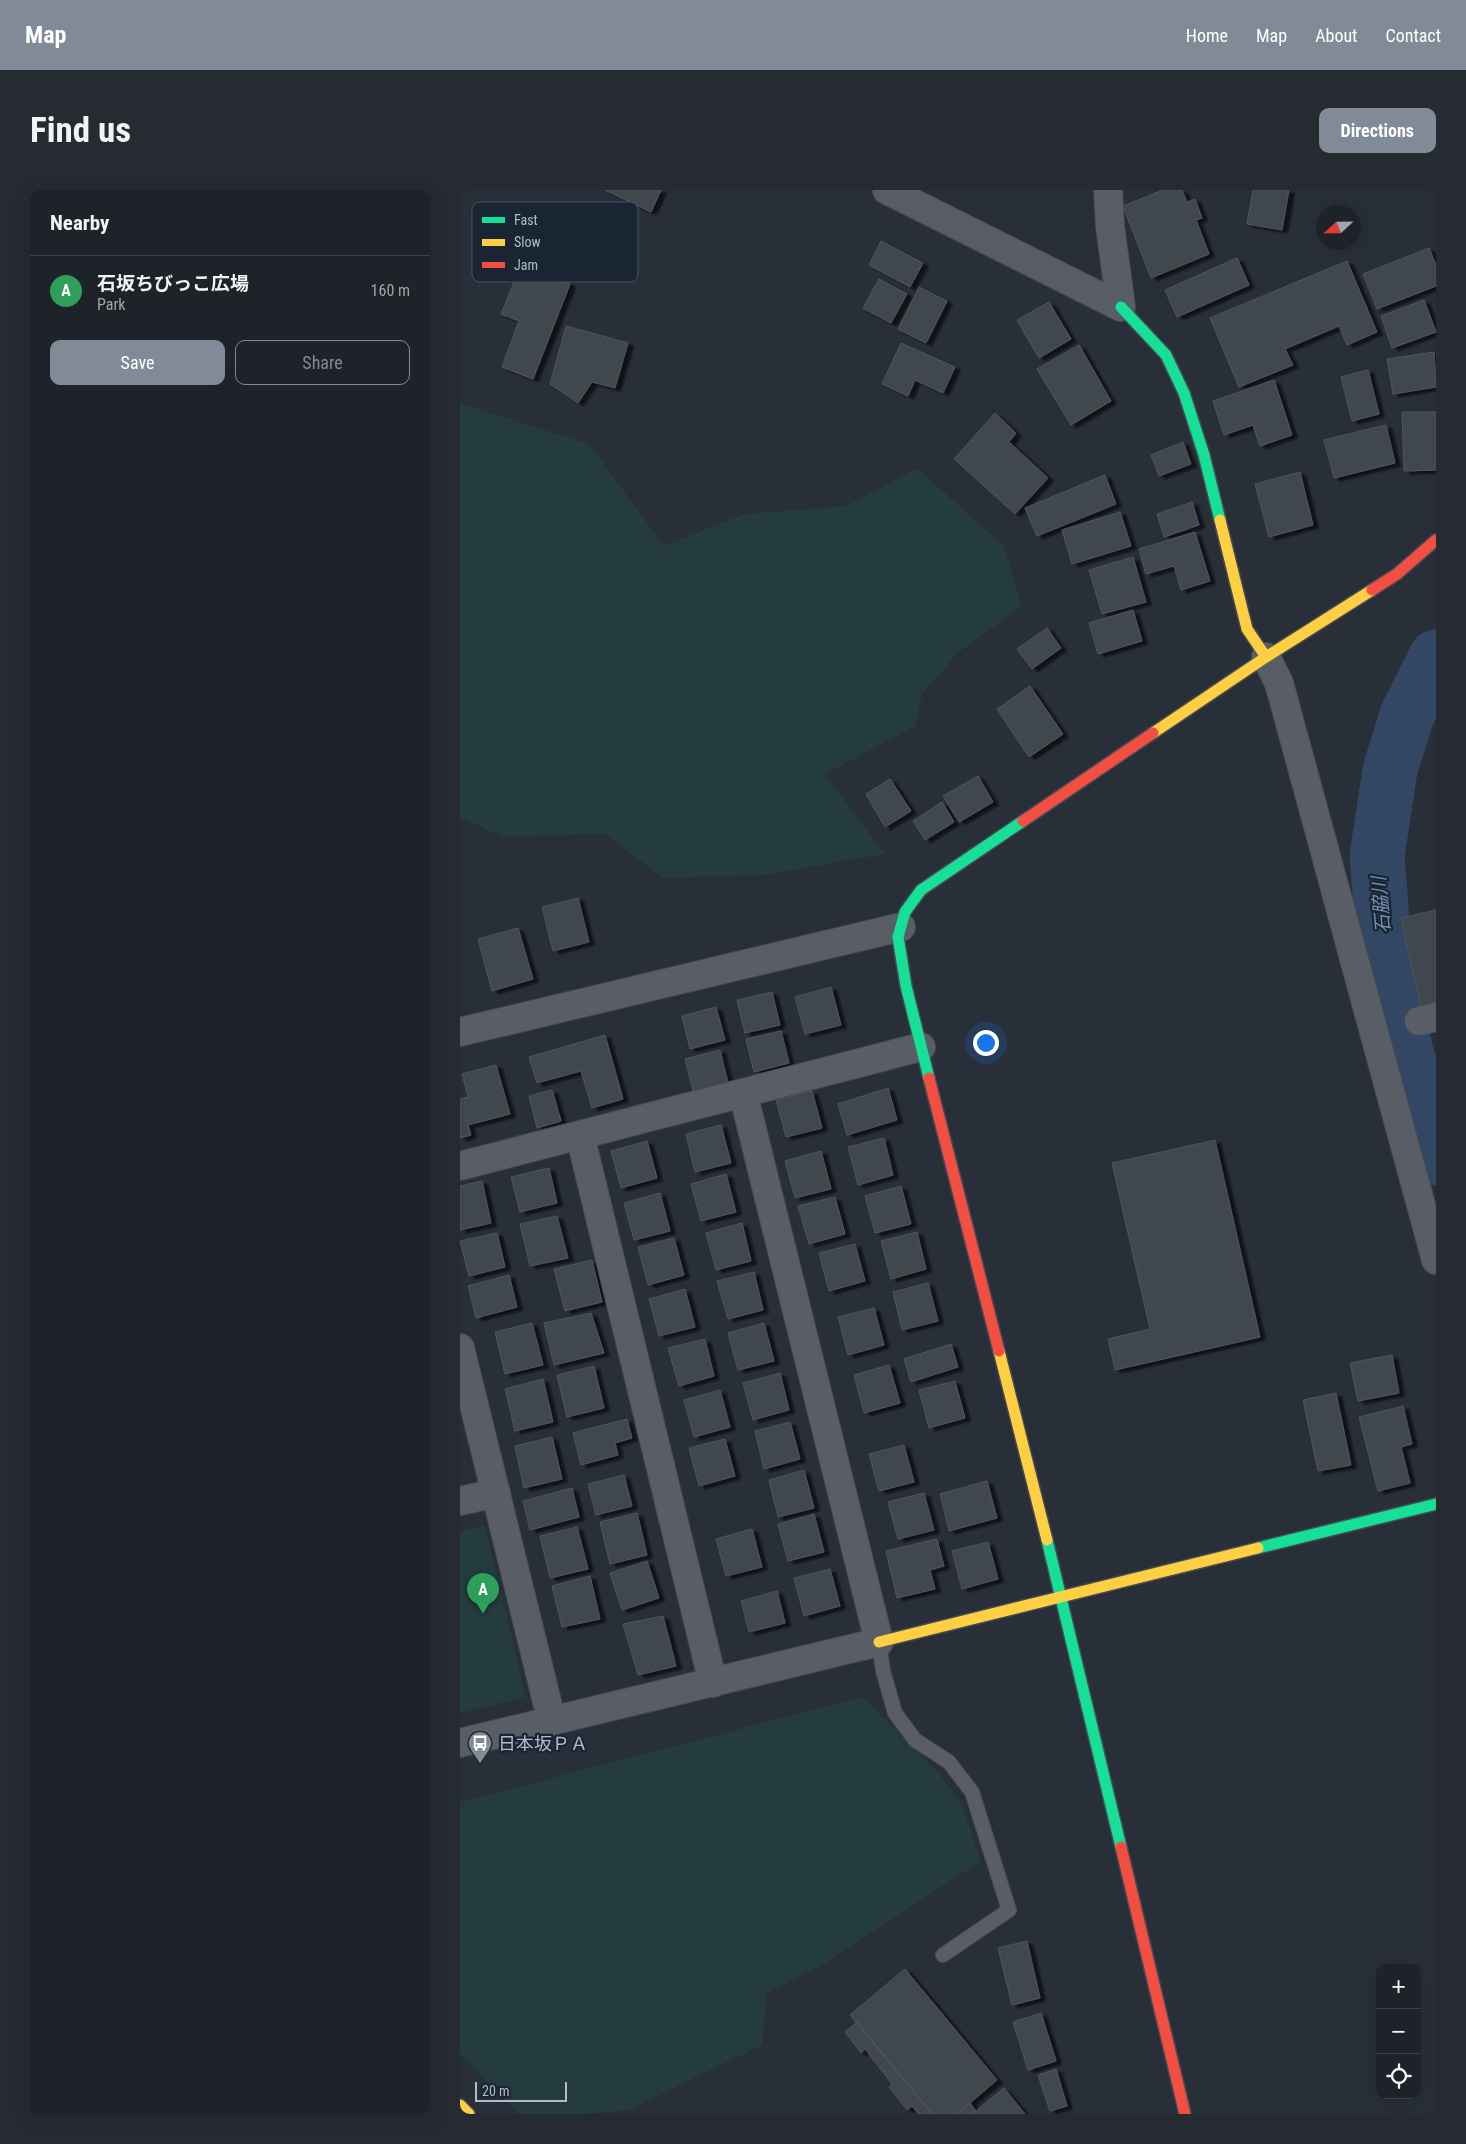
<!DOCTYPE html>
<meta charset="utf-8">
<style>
body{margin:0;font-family:"Roboto Condensed","Noto Sans JP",sans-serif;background:#262b32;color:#f1f3f6}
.controls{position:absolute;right:15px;bottom:15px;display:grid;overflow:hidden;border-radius:10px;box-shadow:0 5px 20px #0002}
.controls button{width:45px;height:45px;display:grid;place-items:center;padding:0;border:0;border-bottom:1px solid #3c4047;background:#1e232a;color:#f1f3f6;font:25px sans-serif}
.compass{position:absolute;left:856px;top:15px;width:45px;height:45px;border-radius:50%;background:#1e232a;box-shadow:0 5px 20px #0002;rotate:248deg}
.scale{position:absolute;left:15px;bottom:12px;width:92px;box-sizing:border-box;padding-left:5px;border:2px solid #b1bbca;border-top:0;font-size:14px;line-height:18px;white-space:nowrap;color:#b1bbca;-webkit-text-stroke:4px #1a2534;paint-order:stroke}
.you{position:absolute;left:525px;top:852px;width:18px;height:18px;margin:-12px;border:4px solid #fff;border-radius:50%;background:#1a73e8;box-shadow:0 0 0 8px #1a73e833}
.badge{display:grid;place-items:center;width:32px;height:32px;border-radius:50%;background:#818a97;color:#fff;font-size:16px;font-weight:700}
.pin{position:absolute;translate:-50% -41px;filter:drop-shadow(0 1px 2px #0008)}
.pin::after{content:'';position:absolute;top:26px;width:18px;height:15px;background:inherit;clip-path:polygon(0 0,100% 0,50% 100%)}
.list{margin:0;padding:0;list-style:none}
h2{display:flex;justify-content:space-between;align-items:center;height:65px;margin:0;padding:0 20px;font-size:21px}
h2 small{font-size:16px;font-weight:400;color:#a1a4a8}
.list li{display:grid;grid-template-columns:32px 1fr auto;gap:15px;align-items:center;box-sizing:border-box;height:70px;padding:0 20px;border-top:1px solid #3c4047}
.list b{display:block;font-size:19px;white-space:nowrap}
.list p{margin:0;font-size:16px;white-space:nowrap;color:#a1a4a8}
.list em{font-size:16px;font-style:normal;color:#a1a4a8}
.actions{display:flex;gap:10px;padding:15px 20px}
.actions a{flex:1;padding:11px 0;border:1px solid #818a97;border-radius:10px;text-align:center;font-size:18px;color:#818a97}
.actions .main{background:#818a97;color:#fff}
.icon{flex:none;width:28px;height:28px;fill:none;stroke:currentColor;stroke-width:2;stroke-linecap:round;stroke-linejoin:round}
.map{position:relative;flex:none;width:976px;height:1924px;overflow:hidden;border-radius:10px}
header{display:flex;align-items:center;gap:30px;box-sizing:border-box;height:70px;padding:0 25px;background:#818a97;color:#fff}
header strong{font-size:24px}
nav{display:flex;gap:28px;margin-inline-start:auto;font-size:18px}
.intro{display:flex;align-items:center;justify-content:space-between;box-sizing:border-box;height:120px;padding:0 30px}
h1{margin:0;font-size:35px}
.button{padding:12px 22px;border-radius:10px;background:#818a97;color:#fff;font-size:18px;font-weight:700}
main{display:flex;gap:30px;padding:0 30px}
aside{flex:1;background:#1e232a;border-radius:10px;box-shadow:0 5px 20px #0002}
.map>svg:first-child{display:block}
.green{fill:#243b3f}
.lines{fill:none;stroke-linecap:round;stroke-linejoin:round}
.river{stroke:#324764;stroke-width:55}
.building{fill:#3f464e;stroke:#505660;filter:url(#shadow)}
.lane-casing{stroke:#464b53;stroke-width:16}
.street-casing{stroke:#464b53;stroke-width:30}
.fast-casing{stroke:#464b53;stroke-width:14}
.slow-casing{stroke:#464b53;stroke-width:14}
.jam-casing{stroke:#464b53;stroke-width:14}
.lane{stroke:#585d66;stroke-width:14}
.street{stroke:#585d66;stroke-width:28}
.fast{stroke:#16e098;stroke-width:11}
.slow{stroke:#ffcf43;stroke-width:11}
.jam{stroke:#f24e42;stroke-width:11}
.labels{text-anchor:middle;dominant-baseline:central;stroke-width:4.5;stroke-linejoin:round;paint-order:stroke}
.poi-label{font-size:18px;fill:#b1bbca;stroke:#1a2534;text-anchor:start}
.water-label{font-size:19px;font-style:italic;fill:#7591b5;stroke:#1a2534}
.key{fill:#1a2534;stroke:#475261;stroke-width:1}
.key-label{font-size:14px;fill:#b1bbca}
</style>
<header>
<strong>Map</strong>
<nav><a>Home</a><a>Map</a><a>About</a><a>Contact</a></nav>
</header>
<div class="intro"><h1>Find us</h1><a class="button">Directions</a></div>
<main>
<aside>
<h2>Nearby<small></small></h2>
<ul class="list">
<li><span class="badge" style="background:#2e9e5b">A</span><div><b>石坂ちびっこ広場</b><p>Park</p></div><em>160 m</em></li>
</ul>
<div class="actions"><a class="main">Save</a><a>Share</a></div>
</aside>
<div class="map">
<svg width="976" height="1924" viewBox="0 0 976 1924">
<defs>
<filter id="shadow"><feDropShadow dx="5.5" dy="3" stdDeviation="1" flood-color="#0009"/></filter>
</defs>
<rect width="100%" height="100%" fill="#282f38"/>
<path class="green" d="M0 213 129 254 204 356 284 324 386 316 457 278 544 356 562 416 499 462 462 504 456 536 365 584 425 664 305 685 203 688 145 644 43 647 0 627Z
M25 1335 66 1507 0 1523V1341Z
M402 1507 481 1586 502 1615 521 1671 360 1776 307 1803 302 1855 169 1920 124 1924H59L0 1863V1612Z"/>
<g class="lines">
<path class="river" d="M976 467 947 525 930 580 917 666 927 793 976 968"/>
</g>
<path class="building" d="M145 0H201L191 22Z
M703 0H722L727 12 735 9 742 28 736 30 749 64 691 88 663 16Z
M793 0H829L822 40 787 34Z
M421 51 463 73 450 97 409 75Z
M969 58 976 75V96L917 119 903 84Z
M777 68 789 95 717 127 705 100Z
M887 71 917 142 887 155 879 136 825 159 833 175 779 197 750 128Z
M61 75 110 94 73 189 42 177 59 131 41 124Z
M419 89 447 104 431 133 403 118Z
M459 97 487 111 466 153 438 139Z
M964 110 976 142 932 158 921 126Z
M589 112 611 149 579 168 557 130Z
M106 136 168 153 155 198 132 192 118 213 90 194Z
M441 153 495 177 483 203 455 190 448 206 422 194Z
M619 155 651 211 611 235 577 179Z
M974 162 976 197 933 204 927 169Z
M908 180 919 224 892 231 881 187Z
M814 190 832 245 800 256 793 235 764 245 753 211Z
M942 222H976V280L944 281Z
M535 223 556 243 549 252 588 288 555 324 494 269Z
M926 235 935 273 874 288 864 250Z
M723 252 731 274 699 286 691 265Z
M840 282 853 335 809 347 795 294Z
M645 285 656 314 577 346 565 318Z
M732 312 739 335 704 347 697 324Z
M660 322 671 356 612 374 602 340Z
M735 342 750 391 721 400 714 376 686 384 679 359Z
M673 367 686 412 642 424 629 380Z
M673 420 682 451 638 464 629 433Z
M587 438 601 458 572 479 557 459Z
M570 496 603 544 569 567 537 519Z
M518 586 533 612 499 632 483 606Z
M430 589 451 621 425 637 406 604Z
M482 612 494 632 465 650 453 631Z
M118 708 129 752 93 761 82 717Z
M976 720V813L961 817 941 728Z
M58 738 73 789 32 801 18 749Z
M371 797 381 835 345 844 335 807Z
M312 802 320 835 285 843 277 810Z
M256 817 265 850 230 859 222 826Z
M321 841 329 873 294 882 286 849Z
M145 845 163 909 132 918 121 881 77 893 69 867Z
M260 860 268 893 233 901 225 869Z
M36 875 50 924 8 935 11 945 0 948V909L8 907 2 884Z
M428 898 437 930 387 945 378 914Z
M92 900 101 931 77 938 69 906Z
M352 901 362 938 326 947 316 910Z
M261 935 271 973 235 982 226 944Z
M424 948 433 985 398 995 388 957Z
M755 950 800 1147 655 1180 648 1149 690 1139 652 973Z
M187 951 197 988 161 998 151 961Z
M361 961 371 999 335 1008 325 971Z
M89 978 97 1013 60 1022 51 987Z
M266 984 276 1022 241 1031 231 994Z
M22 991 31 1033 0 1040V996Z
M441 996 451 1034 415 1043 405 1006Z
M200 1003 210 1041 174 1050 164 1013Z
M375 1007 385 1044 349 1054 338 1016Z
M97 1026 108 1068 70 1076 60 1034Z
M282 1033 291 1071 256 1080 246 1043Z
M457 1042 466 1079 431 1089 421 1051Z
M37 1043 45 1077 9 1086 0 1051Z
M214 1048 224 1085 188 1095 178 1057Z
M395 1054 405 1091 369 1101 359 1063Z
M132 1070 142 1112 105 1121 94 1079Z
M294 1082 303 1120 268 1129 257 1091Z
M49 1085 57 1117 16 1128 8 1096Z
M468 1093 478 1131 442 1140 433 1102Z
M225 1099 235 1137 199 1146 189 1109Z
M414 1118 424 1155 388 1165 378 1127Z
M131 1123 144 1163 94 1175 84 1133Z
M72 1133 83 1175 45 1184 35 1142Z
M304 1133 314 1171 278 1180 268 1143Z
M245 1149 254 1186 219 1196 208 1158Z
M491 1154 498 1177 451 1192 444 1169Z
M932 1165 939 1203 898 1211 890 1173Z
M429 1175 440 1213 404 1223 394 1185Z
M134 1176 144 1218 107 1227 97 1185Z
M320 1183 329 1220 293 1230 283 1193Z
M83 1189 93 1232 55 1241 45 1199Z
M495 1191 505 1228 469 1238 459 1200Z
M260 1200 270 1237 234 1247 224 1210Z
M876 1203 891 1275 858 1281 843 1210Z
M943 1216 952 1254 941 1257 950 1293 918 1301 899 1227Z
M167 1229 172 1248 155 1253 158 1265 121 1275 113 1243Z
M330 1232 340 1269 304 1279 295 1241Z
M92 1247 102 1289 64 1298 55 1256Z
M265 1249 275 1286 239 1296 229 1258Z
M444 1255 454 1292 419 1301 409 1264Z
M344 1280 354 1318 318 1327 309 1290Z
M164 1285 172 1316 136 1325 128 1294Z
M527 1291 537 1328 489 1341 480 1304Z
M112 1298 119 1327 70 1340 63 1311Z
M464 1303 474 1340 438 1349 428 1312Z
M177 1323 187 1365 150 1374 140 1332Z
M354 1324 364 1362 328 1371 318 1334Z
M117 1337 128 1379 90 1388 80 1346Z
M292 1339 302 1377 266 1386 256 1349Z
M477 1349 484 1376 470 1380 475 1399 437 1408 426 1361Z
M528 1352 538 1389 502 1399 492 1361Z
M187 1371 199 1408 162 1420 150 1383Z
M370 1379 380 1416 344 1426 334 1388Z
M130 1386 140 1429 102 1437 92 1396Z
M317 1401 325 1433 289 1442 281 1411Z
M203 1426 216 1476 178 1485 163 1434Z
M567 1751 580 1808 552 1815 538 1758Z
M445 1779 537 1890 497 1924H472L390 1825Z
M581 1823 596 1871 568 1880 553 1832Z
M397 1832 472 1924H459L452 1916 447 1920 429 1897 432 1894 405 1859 401 1863 385 1842Z
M596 1879 607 1916 590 1921 578 1885Z
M544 1898 565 1924H512L516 1921Z
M510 1913 516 1921 512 1924H497Z"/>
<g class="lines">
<g class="lane-casing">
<path id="lane" d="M419 1452 423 1481 435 1523 455 1550 489 1572 512 1602 549 1720 483 1765"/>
</g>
<g class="street-casing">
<path id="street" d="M427 0 661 117
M648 0 650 36 661 117
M806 467 819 493 976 1070
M959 831 976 827
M0 842 441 737
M120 945 253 1493
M0 976 461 857
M0 1158 92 1532
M0 1311 36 1303
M0 1553 419 1452 283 903"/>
</g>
<g class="fast-casing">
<path id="fast" d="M661 117 706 165 724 203 744 265 760 330
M469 888 446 796 438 747 445 722 461 700 563 631
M587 1350 661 1657
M798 1358 976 1314"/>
</g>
<g class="slow-casing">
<path id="slow" d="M760 330 787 439 806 467
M693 543 806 467 912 400
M539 1161 587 1350
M419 1452 798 1358
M0 1915 9 1924"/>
</g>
<g class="jam-casing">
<path id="jam" d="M912 400 937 384 976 350
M563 631 693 543
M469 888 539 1161
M661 1657 725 1924"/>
</g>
<use href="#lane" class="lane"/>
<use href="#street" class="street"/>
<use href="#fast" class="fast"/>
<use href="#slow" class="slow"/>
<use href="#jam" class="jam"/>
</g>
<defs>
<g id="bus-pin" transform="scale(1.25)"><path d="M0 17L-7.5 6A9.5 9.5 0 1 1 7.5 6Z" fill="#818a97" stroke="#1a2534"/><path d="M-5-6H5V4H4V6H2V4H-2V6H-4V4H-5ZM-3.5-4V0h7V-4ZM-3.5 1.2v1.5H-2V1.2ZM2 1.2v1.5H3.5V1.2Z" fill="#fff"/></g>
</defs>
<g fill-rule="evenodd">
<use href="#bus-pin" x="20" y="1553"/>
</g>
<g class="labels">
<g class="poi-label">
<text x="38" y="1553">日本坂ＰＡ</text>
</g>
<g class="water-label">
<text transform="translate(921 715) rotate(-95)">石脇川</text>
</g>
</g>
<rect x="12" y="12" width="166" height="80" rx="8" class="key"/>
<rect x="22" y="27" width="23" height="6" fill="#16e098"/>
<rect x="22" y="49" width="23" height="7" fill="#ffcf43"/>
<rect x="22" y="72" width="23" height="6" fill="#f24e42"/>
<g class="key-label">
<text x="54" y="35">Fast</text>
<text x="54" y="57">Slow</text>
<text x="54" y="80">Jam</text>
</g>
</svg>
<div class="controls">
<button>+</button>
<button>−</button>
<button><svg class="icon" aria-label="locate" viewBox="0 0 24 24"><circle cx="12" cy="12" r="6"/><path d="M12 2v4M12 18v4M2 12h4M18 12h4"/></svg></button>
</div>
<svg class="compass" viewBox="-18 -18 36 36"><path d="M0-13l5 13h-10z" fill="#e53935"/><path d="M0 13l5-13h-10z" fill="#a1a4a8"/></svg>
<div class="scale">20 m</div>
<div class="you"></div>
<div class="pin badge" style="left:23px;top:1424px;background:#2e9e5b">A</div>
</div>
</main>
